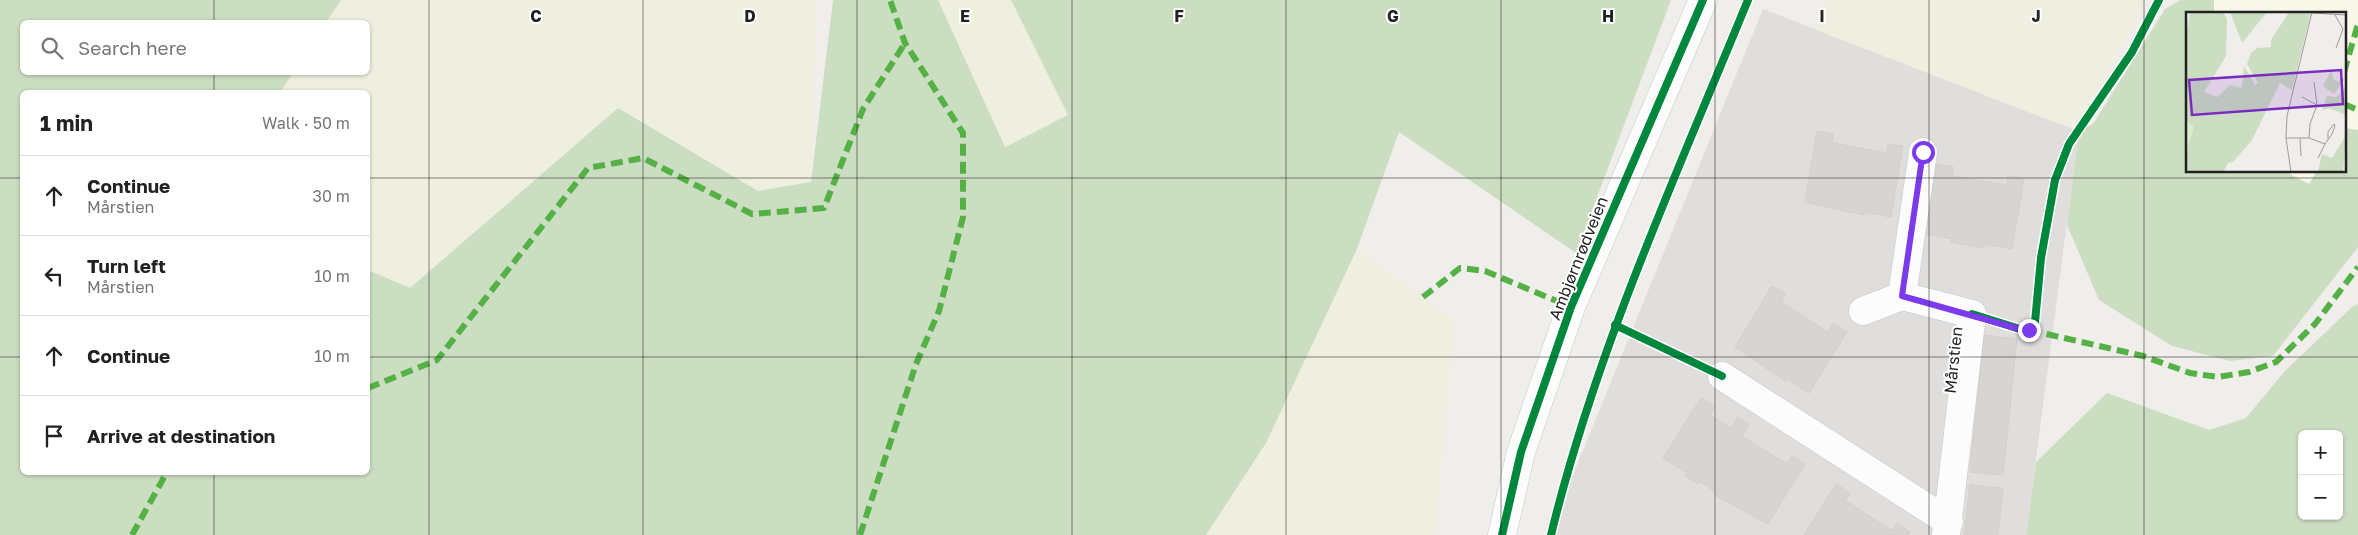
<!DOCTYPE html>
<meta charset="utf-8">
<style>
body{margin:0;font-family:"Golos Text",sans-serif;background:#f6f6f6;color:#222}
.controls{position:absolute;right:15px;bottom:15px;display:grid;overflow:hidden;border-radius:8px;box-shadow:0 1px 4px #0004}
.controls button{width:45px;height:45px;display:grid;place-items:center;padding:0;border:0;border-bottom:1px solid #e0e0e0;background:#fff;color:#222;font:25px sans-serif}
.stop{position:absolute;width:15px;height:15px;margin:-11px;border:4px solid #7c3aed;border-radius:50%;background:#fff}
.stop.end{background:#7c3aed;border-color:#fff;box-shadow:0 1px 5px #0008}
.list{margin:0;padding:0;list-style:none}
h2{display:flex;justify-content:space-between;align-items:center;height:65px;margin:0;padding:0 20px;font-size:21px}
h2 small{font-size:16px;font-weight:400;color:#767676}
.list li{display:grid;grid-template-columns:32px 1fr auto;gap:15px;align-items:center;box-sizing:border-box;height:80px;padding:0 20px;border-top:1px solid #e0e0e0}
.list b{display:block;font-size:19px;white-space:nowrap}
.list p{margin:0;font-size:16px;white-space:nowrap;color:#767676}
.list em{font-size:16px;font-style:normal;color:#767676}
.icon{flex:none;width:28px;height:28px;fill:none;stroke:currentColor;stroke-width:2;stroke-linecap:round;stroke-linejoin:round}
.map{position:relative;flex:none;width:2358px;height:535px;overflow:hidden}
.search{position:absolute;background:#fff;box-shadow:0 1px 4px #0004;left:20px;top:20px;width:350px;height:55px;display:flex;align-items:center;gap:12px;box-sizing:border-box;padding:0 18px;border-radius:8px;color:#767676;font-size:19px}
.panel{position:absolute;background:#fff;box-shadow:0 1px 4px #0004;left:20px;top:90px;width:350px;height:385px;border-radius:8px}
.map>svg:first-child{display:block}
.residential{fill:#dfdedc}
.education{fill:#f8f7e8}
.farmland{fill:#efefdf}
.forest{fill:#cbdec1;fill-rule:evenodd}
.building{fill:#d7d4d2;stroke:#d3d0cc}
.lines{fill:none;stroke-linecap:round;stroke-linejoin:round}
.minor-casing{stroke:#c9c8c7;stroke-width:29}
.tertiary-casing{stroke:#c9c8c7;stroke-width:29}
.minor{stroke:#fdfcfc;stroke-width:28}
.tertiary{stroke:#fdfcfc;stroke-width:28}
.quiet{stroke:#55b145;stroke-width:6;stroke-dasharray:12 6;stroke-linecap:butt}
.cycleway-casing{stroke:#fff;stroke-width:11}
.cycleway{stroke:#00873e;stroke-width:8}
.route{stroke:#7c3aed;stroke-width:6}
.grid{fill:none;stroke:#222;stroke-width:1;stroke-opacity:0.55}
.labels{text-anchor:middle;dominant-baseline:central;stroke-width:4;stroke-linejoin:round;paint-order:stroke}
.street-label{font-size:16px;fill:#222;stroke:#fff}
.inset-road{fill:none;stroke:#9e9c9b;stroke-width:1}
.view{fill:#7b2cbf;fill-opacity:0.15;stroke:#7b2cbf;stroke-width:2.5}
.inset-edge{fill:none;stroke:#222;stroke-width:2.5}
.grid-label{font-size:16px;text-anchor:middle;font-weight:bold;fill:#222;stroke:#fff;stroke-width:4;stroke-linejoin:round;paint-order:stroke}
</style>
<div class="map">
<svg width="2358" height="535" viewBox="0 0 2358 535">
<rect width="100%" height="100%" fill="#f0eeeb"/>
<path class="residential" d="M1763 9 2079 131 2026 535H1556L1564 497Z"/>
<path class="education" d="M2214 0H2358V130L2344 128V14H2214Z
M2284 171H2317L2309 184Z"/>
<path class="farmland" d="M341 0H817L811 187 758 191 618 108 410 288 368 270V92H280L293 73 368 72V22H326Z
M938 0H1011L1068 115 1005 147Z
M1825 0H2147L2081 118 2062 125 1814 29Z
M1357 249 1455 321 1435 535H1206L1266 443Z"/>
<path class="forest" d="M0 0H341L326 22H22V72L293 73 280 92H22V472H368V270L410 288 618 108 758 191 811 182 833 0H938L1005 147 1068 115 1011 0H1671L1576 253 1399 132 1357 249 1266 443 1206 535H0Z
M2181 0H2214V14H2187V171H2284L2309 184 2317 171H2344V128L2358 130V247L2273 356 2230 361 2172 346 2099 300 2067 225 2079 131 2093 124 2165 9Z
M2358 304V535H2026L2036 462 2107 393 2209 430 2246 418 2284 372 2353 306ZM2302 434H2339V516H2302Z"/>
<path class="building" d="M1817 131 1834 134 1832 143 1887 153 1888 144 1903 146 1891 217 1864 212V215L1805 202Z
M1937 164 1953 167 1952 176 2007 185 2008 176 2024 179 2012 249 1984 244V248L1951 242 1952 239 1925 234Z
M1772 286 1786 294 1781 302 1828 332 1833 323 1847 332 1809 393 1786 378 1785 381 1735 347Z
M1984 335 2017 339 2003 475 1970 472Z
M1701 398 1715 407 1710 415 1731 428 1738 417 1749 424 1742 436 1787 464 1792 456 1805 464 1768 524 1715 495 1717 493 1700 481 1698 484 1685 476 1687 473 1663 458Z
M1836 484 1850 493 1845 500 1892 531 1897 523 1910 532 1908 535H1804Z
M1970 485 2003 488 1998 535H1964Z"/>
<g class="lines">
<g class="minor-casing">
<path id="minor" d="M1923 152 1902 296 1972 314 1946 535
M1863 311 1902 296
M1722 376 1949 522"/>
</g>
<g class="tertiary-casing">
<path id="tertiary" d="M1502 535 1521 452 1571 307 1703 0"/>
</g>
<use href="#minor" class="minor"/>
<use href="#tertiary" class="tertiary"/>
<path class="quiet" d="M2344 72 2358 24
M2344 104 2358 110
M1423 297 1460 268 1485 271 1571 307
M2029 330 2143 356 2190 373 2218 377 2249 372 2276 362 2315 324 2358 267
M368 388 437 360 588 168 643 158 752 214 824 208 863 109 905 43
M132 535 167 472
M860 535 916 364 939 311 963 217V133L905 43 890 0"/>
<g class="cycleway-casing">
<path id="cycleway" d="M1972 314 2023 330H2029L2035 322 2041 258 2055 180 2069 144 2132 52 2159 0
M1615 325 1722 376
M1502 535 1521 452 1571 307 1703 0
M1551 535C1596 350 1676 176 1748 0"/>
</g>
<use href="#cycleway" class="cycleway"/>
</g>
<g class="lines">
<path class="route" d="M1923 152 1902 296 2023 330H2029"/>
</g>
<path class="grid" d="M214 0V22M429 0V535M643 0V535M857 0V535M1072 0V535M1286 0V535M1501 0V535M1715 0V535M1929 0V535M2144 0V535M214 72V92M0 178H22M368 178H2358M0 357H22M368 357H2358M214 472V535"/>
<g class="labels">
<g class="street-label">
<text transform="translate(1578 258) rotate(-68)">Ambjørnrødveien</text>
<text transform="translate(1953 360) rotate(-84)">Mårstien</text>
</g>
</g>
<g transform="translate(2186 12)">
<rect width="160" height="160" fill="#f0eeeb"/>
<path d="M0 109 7 114V120L0 138Z" fill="#ddeccb"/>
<path d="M4 0H37L41 7 40 44 18 80 31 85 44 73 56 76 58 54 69 73 72 71 61 52 65 41 71 36 85 35V28L103 0H125L106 78 94 71 66 128 47 150 42 151 37 160H0V138L7 120V114L0 109V24ZM44 0H81L56 31ZM146 57 147 67 153 70 155 66 159 67 148 82 137 74ZM160 76V103L143 96 136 98 141 84 150 85ZM160 123 157 160H132L136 142 146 146Z" fill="#cbdec1"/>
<path class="inset-road" d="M126 1 160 3M149 3 157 17 150 36M116 85 131 93M100 126H123L139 132 146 122 149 114 148 112 142 120V127M114 126 115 144M123 126 124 112 131 93 128 70M132 146 139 132M105 160 100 126 101 104 126 0"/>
<path class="view" d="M155 58 157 92 6 103 3 68Z"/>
<rect width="160" height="160" class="inset-edge"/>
</g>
<g class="grid-label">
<text x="536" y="22">C</text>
<text x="750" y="22">D</text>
<text x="965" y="22">E</text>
<text x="1179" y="22">F</text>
<text x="1393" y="22">G</text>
<text x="1608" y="22">H</text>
<text x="1822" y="22">I</text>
<text x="2036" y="22">J</text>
</g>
</svg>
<div class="controls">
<button>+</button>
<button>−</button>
</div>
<div class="stop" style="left:1923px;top:152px"></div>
<div class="stop end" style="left:2029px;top:330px"></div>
<div class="search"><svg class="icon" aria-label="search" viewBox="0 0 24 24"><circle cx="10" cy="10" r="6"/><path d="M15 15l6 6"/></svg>Search here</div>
<section class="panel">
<h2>1 min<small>Walk · 50 m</small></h2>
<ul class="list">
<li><svg class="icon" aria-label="ahead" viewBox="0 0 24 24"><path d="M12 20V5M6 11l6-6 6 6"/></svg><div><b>Continue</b><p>Mårstien</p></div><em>30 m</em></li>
<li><svg class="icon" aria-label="left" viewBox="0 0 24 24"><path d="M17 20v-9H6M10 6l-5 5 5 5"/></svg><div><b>Turn left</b><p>Mårstien</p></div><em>10 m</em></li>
<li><svg class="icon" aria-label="ahead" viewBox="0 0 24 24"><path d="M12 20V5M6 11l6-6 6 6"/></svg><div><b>Continue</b></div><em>10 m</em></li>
<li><svg class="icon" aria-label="arrive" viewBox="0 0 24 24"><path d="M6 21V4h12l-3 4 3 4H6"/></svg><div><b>Arrive at destination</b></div></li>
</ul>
</section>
</div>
